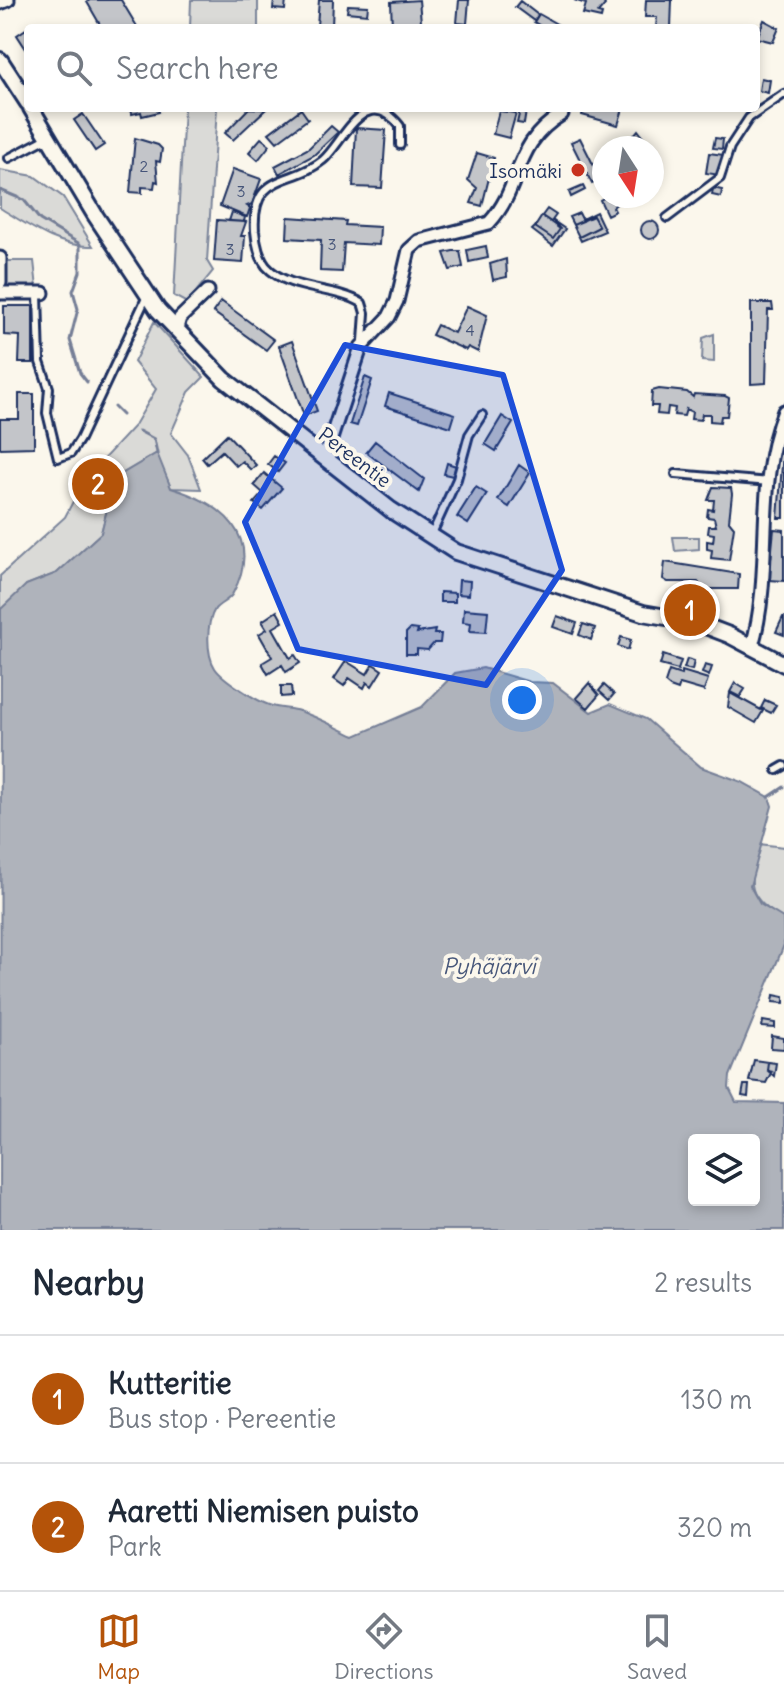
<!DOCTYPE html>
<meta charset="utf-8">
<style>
body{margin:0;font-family:Delius,sans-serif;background:#f2f2f3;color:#1f2937}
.controls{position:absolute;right:24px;bottom:24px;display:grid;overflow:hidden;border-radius:8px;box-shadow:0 4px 12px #0003}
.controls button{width:72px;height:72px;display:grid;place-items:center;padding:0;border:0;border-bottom:2px solid #e0e1e3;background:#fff;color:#1f2937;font:40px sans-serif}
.compass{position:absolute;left:592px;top:136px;width:72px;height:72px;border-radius:50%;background:#fff;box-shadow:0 4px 12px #0003;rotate:168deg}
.you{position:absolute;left:522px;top:700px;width:28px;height:28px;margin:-20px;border:6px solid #fff;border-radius:50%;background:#1a73e8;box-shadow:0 0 0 12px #1a73e833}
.badge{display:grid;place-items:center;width:52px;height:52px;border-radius:50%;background:#b45309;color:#fff;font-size:26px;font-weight:700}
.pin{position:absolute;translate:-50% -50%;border:4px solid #fff;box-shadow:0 2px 8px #0006}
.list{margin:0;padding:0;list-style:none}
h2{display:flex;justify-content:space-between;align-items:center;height:104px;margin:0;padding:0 32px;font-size:34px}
h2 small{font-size:26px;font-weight:400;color:#747a83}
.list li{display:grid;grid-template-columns:52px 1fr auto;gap:24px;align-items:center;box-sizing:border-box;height:128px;padding:0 32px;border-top:2px solid #e0e1e3}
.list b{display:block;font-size:30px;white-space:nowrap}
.list p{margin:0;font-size:26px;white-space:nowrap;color:#747a83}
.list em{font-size:26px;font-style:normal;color:#747a83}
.icon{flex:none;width:44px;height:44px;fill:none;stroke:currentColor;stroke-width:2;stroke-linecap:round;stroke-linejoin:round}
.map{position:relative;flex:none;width:784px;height:1230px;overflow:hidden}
.search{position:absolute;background:#fff;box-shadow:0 4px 12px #0003;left:24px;right:24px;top:24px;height:88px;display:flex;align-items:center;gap:20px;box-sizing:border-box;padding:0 28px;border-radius:8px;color:#747a83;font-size:30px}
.sheet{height:360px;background:#fff}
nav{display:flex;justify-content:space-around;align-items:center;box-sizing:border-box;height:112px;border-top:2px solid #e0e1e3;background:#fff;font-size:22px;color:#747a83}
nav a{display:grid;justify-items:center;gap:4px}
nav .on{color:#b45309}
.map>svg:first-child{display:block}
.green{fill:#dadad7;stroke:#7a849a;stroke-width:2}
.water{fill:#afb3bb;stroke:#747e96;stroke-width:2;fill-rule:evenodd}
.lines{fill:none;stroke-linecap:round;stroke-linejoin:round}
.stream{stroke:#747e96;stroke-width:3}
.building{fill:#c3c5c9;stroke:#1b2f5e;stroke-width:2}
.service-casing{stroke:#1b2f5e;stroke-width:12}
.minor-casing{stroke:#1b2f5e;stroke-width:17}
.tertiary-casing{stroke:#1b2f5e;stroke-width:20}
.service{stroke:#fbf7ec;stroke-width:6}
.minor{stroke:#fbf7ec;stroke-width:11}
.tertiary{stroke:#fbf7ec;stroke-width:14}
.marked{fill:#1d4ed8;fill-opacity:0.2;stroke:#1d4ed8;stroke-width:6;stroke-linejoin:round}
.poi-dot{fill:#c8321e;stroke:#fbf7ec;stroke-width:3}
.labels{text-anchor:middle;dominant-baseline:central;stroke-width:8;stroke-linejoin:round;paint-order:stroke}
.number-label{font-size:16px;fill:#455479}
.poi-label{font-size:20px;fill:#1b2f5e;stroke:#fbf7ec;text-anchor:end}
.street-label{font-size:20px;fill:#1b2f5e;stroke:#fbf7ec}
.water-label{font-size:22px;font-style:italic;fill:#47577a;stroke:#fbf7ec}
</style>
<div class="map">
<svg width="784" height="1230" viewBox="0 0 784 1230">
<rect width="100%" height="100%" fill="#fbf7ec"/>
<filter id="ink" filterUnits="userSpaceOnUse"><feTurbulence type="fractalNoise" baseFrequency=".0125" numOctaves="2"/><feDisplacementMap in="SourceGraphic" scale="16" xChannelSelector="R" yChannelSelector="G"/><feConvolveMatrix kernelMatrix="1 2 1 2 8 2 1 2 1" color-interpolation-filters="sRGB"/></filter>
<g filter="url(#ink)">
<path class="green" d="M191 0H258V28H190Z
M184 108H217L207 261 213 271 187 303 174 296Z
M0 170 34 176 63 197 93 246C59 248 28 225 0 208Z
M7 261H34L37 288 7 289Z
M154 322 204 377 189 392 171 433 188 455 201 489 171 488 156 454 115 478 101 533 57 573 26 585 0 639V576L65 517 84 480 135 425 156 389 134 362Z
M714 334V362L702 361 703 338Z
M673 537H699V549L675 551Z
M759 844 784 847V920C745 895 748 887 759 844Z"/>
<path class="water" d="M157 453 171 488C221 503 264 535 233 593 230 600 220 603 215 609 206 623 206 654 215 668 222 679 257 701 269 705 279 709 290 708 299 711 318 717 337 728 355 736L422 707 455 673 483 668 530 682 553 683 591 712 610 704 646 719 701 767 742 782 769 797 772 806 750 886 760 904 783 918 784 945 730 1076 729 1088 736 1102 784 1103V1230H0L1 609 26 585 57 573 101 533 115 478ZM694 1140H754V1200H694Z"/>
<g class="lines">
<path class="stream" d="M0 190 24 200 40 220 80 244V272L73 291 78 309 70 340 80 373 87 382
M114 407 122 415
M139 431 154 439 157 453
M769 797 784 787"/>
</g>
<path class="building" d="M90 0H121L138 28H102L87 2Z
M274 0H286L285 10 273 9Z
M319 0H333L332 27 317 26Z
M419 0 421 22 392 27 391 2Z
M459 0H469L467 24 457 23Z
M574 0H602L605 5 598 13 602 14 601 18 583 14 586 4Z
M646 0H672L671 28 656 27 657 17H645Z
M520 1 538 15 534 21 515 7Z
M348 5 368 6 367 14 347 12Z
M539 14 562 27 561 28H544L534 22Z
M764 20 779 28 773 42 757 38Z
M26 29 28 33V52L17 35Z
M761 78 770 80 768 93 759 91Z
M131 108H158L159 112 142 116 141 112 132 114Z
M249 108 266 109 233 140 225 133Z
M584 108H617L623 109 618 125 582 115Z
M301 109 308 119 277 142 269 133Z
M520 110 526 111 524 124 517 123Z
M499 111 516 113 509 138 493 134Z
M83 114 104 145 95 151 74 120Z
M331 126 338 132 314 155 279 174 275 166 309 148Z
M356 128 386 130 382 188 353 187Z
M638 130 648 143 642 148H623Z
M135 138 158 145 162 149 160 162 156 161 158 182 155 181 154 188 142 187V193L130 192Z
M261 138 270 145 258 160 249 152Z
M580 138 601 180 592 184 571 142Z
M715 138 723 139 722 149 713 148Z
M477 153 494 158 482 206 471 203 477 188 468 180Z
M709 153 724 155 720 175 706 173Z
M233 169 261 179 252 204 247 206 250 208 247 217 220 206Z
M583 186 585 190 571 197 569 192Z
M713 188 722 190 721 197 712 195Z
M625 196 613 207 615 211 607 215 600 200 607 196Z
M547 209 556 215 551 222 542 216Z
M232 212 245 217 244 222 229 221Z
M596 212 605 231 581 241 579 237 599 227 593 216 582 219Z
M579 213 583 221 573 225 569 217Z
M542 216 560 229 553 239 535 227Z
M593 216 599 227 579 237 573 225Z
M288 217 346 221 345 225 380 227 379 245 344 243 342 272 320 271 321 240 287 238Z
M217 220 246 222 241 236H245L243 263 214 261Z
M552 220 565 229 553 246 532 230 535 227 553 239 560 229Z
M641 230a9 9 0 1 1 18 0a9 9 0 1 1-18 0Z
M486 246 488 258 469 262 467 250Z
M453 251H460L463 267 450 270 444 253Z
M506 259 507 277 493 280 490 264Z
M221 301 274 340 266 350 213 312Z
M751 303H772L773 310H768L766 383 751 384Z
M4 306H33V363H19L20 336 4 335Z
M467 306 487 315 478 352 468 347 466 350 432 335 437 325 454 333Z
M292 341 317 411 304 416 279 346Z
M365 377 372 380 357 426 350 424Z
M659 389 687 392 693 397 694 394 725 396 729 398 727 416H721L720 422 710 421V414H702L701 420 691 419 692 412 686 409 684 416 674 415 675 408 668 407 667 415 657 414 658 406H651L652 391Z
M389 393 455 414 451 427 385 406Z
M19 394H34V447L0 448V419H19Z
M502 416 513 423 496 451 485 444Z
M227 434 256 465 251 470 242 461 236 466 222 451 207 464 202 458Z
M784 437V518H778Z
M375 441 424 479 419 492 366 452Z
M274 456 285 463 278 472 268 464Z
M447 463 456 466 453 476 444 474Z
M519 465 530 473 509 507 498 500Z
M264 473 282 488 263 510 254 503 263 493 254 485Z
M476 487 487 494 468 524 457 517Z
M713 487 731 488 732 494 729 521 734 527 729 560 711 558 712 550 707 549V541L713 542 714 534 708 533 709 526H716L714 518 707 517 708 509 713 510 714 500H708Z
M774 529 784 530V581L769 580Z
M665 562 739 574 738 589H703L698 582H668L663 579Z
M459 580 470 581 469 595 458 594Z
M440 592 455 593V602H440Z
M464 609 488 611 486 632 470 631 471 623 463 622Z
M277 611 283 622 273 628 290 658 295 655 300 663 286 672 282 665 268 674 262 663 272 657 259 634 267 629 262 621Z
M557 616 577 623 573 634 553 627Z
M783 617H784V635L776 632Z
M583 624 595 628 591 640 579 635Z
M410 629 418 630 417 633 435 630 434 634H441L440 643H434L428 650 417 649V654H406V633Z
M621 637 631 640 628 650 618 646Z
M663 655 681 661 678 670 660 665Z
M687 659 694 661 692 670 684 668Z
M346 661 367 674 373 664 382 670 372 686 367 682 364 688 349 678 344 686 334 679Z
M705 665 712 667 709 676 702 673Z
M669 671 681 675 682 671 708 679 704 691 680 684 678 690 670 687 665 683Z
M589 683 599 695 588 708 576 698Z
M735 683 745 689 740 697 730 692Z
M604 685 614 694 609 700 599 691Z
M281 686H291L292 696 281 697Z
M730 693 763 711 756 723 728 707Z
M765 700 776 705 771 713 761 708Z
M774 995 784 997V1003L773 1002Z
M763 1021 775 1023V1028L762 1027Z
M772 1036 784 1038V1049L771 1048Z
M754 1060 768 1062 767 1070 772 1071 766 1083 749 1081Z
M768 1062 776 1063 774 1076 767 1070Z
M744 1085H749L748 1097 742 1096Z"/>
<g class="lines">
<g class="service-casing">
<path id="service" d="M9 158 49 137
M667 218 720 178 730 147 749 118 784 94
M38 294 40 362 49 388 47 413 58 458 71 453 80 439 147 296
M363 341 365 313 362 303C333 286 289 292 266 266 259 257 256 242 255 231 251 171 292 186 323 160 343 143 365 82 400 126V145
M676 474 770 482
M431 536 457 479 469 435 482 415
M777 770 784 766"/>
</g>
<g class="minor-casing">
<path id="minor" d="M0 3 8 0
M0 258V283
M0 293H43
M177 328 180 318 208 291
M322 456 327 451 361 347 389 317 397 301 409 250 419 241 489 223C524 185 511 145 562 114
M752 646C774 570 754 485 784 411"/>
</g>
<g class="tertiary-casing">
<path id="tertiary" d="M0 60 28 103
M31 108 95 215 158 310 224 379 391 510 456 552 643 613 695 622 729 635 784 664"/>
</g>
<use href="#service" class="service"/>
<use href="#minor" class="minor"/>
<use href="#tertiary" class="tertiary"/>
</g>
</g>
<path class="marked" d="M345 345 503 375 562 570 486 685 298 649 245 522Z"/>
<circle class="poi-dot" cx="578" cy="170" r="8"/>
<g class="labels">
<g class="number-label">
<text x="144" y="166">2</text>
<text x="241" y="191">3</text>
<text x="332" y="244">3</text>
<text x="230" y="249">3</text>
<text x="470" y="330">4</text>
</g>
<g class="poi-label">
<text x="562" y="170">Isomäki</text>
</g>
<g class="street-label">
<text transform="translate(355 457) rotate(37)">Pereentie</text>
</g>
<g class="water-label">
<text x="489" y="966">Pyhäjärvi</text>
</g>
</g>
</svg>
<div class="controls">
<button><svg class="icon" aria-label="layers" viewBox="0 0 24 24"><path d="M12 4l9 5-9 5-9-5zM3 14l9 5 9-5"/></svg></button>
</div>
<svg class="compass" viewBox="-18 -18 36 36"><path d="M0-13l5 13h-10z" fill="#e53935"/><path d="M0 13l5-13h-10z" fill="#747a83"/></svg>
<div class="you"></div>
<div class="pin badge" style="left:690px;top:610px">1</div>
<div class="pin badge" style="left:98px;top:484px">2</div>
<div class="search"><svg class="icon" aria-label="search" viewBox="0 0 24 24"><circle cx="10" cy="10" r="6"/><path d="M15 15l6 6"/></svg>Search here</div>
</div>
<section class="sheet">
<h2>Nearby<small>2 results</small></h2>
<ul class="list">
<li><span class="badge">1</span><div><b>Kutteritie</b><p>Bus stop · Pereentie</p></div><em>130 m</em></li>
<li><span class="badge">2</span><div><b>Aaretti Niemisen puisto</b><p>Park</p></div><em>320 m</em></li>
</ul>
</section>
<nav>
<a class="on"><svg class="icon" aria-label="map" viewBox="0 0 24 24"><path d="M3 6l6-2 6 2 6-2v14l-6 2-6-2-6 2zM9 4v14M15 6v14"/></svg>Map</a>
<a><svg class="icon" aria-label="directions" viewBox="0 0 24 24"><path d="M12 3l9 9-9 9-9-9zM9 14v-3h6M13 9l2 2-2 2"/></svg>Directions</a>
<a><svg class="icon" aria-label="saved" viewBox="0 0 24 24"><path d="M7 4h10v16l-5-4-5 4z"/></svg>Saved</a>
</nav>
